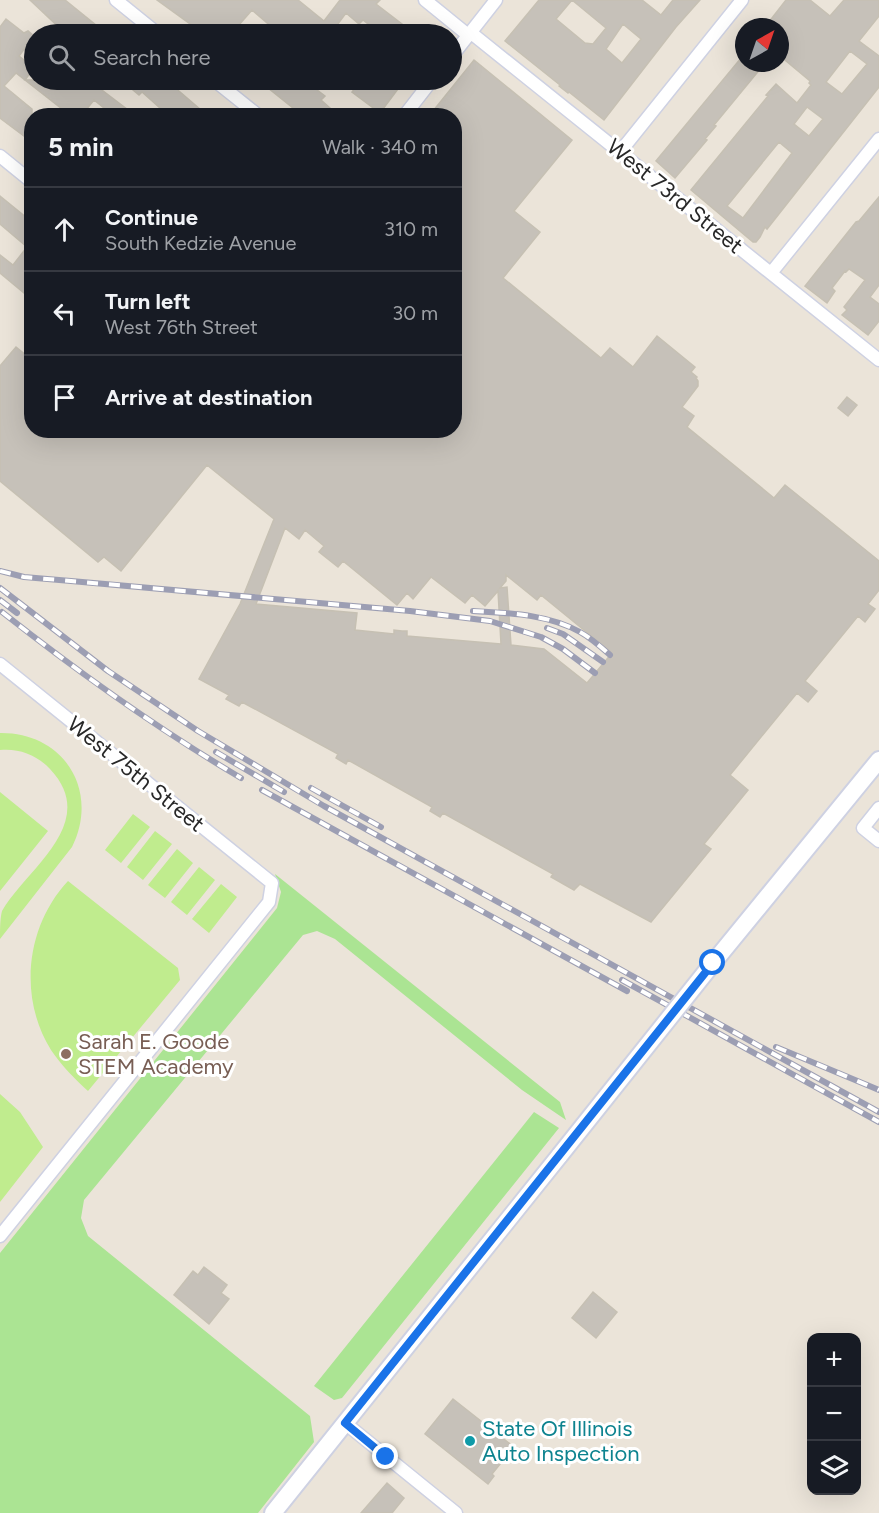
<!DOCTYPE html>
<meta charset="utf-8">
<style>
body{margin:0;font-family:Figtree,sans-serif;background:#242831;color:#f1f3f6}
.controls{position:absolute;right:18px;bottom:18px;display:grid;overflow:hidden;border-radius:12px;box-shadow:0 6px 24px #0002}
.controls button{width:54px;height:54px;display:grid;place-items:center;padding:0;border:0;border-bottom:2px solid #363941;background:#171b24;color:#f1f3f6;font:30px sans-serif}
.compass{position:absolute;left:735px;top:18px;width:54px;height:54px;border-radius:50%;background:#171b24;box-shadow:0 6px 24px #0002;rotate:40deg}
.stop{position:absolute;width:18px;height:18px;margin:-14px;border:4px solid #1a73e8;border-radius:50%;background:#fff}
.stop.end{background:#1a73e8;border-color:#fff;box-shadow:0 2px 6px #0008}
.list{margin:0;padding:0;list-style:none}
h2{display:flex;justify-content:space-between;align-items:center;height:78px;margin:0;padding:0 24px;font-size:26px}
h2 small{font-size:20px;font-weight:400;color:#9ea1a6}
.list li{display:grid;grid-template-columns:39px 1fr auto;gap:18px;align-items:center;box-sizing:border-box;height:84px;padding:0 24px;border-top:2px solid #363941}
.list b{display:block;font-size:22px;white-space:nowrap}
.list p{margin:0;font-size:20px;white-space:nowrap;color:#9ea1a6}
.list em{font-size:20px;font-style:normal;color:#9ea1a6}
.icon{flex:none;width:33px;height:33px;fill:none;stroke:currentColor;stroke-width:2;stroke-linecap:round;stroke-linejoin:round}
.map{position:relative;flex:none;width:879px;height:1513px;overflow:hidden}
.search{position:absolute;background:#171b24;box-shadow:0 6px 24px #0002;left:24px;top:24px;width:438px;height:66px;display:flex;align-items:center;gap:15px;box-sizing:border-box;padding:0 21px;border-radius:33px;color:#9ea1a6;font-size:22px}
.panel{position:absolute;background:#171b24;box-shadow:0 6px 24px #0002;left:24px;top:108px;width:438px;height:330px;border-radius:24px}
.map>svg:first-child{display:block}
.green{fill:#abe493}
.pitch{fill:#c0ec8e}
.building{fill:#c6c1b9;stroke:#c6c0b3;stroke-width:1.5;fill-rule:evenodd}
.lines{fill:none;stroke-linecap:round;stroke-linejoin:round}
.street-casing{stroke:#ced1e2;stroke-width:15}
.secondary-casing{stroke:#ced1e2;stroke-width:20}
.street{stroke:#fff;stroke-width:12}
.secondary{stroke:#fff;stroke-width:16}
.rail-casing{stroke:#9c9eb3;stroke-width:6}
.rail{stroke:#fff;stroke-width:4;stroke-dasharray:11;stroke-linecap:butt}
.secondary-bridge-casing{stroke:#ced1e2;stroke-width:20;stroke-linecap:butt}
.secondary-bridge{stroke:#fff;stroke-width:16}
.route{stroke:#1a73e8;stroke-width:8}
.education-dot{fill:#8d6e63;stroke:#fff;stroke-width:2}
.culture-dot{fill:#0f9aa8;stroke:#fff;stroke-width:2}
.labels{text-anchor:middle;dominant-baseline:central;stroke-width:6;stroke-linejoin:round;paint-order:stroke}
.street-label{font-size:22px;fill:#282828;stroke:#fff}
.education-label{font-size:22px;fill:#785e54;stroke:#fff;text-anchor:start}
.culture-label{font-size:22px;fill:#0d838f;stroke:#fff;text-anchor:start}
</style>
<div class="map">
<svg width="879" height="1513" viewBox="0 0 879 1513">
<rect width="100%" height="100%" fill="#ebe4d9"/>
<path class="green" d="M275 874 560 1102 566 1120 522 1090 335 939 317 931 303 935 84 1200 81 1218 88 1236 310 1416 314 1442 258 1513H0V1253L277 908 281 892Z
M534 1112 559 1128 342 1398 334 1400 314 1386Z"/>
<path class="pitch" d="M0 733C64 732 100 791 72 847L0 939C0 931 0 918 2 911 26 869 101 823 50 769 37 755 19 748 0 750Z
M0 792 48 831 0 891Z
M133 814 150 827 121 863 105 850Z
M155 831 172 844 143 880 127 867Z
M177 849 193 863 165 898 148 885Z
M199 867 215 880 187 915 171 902Z
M68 881 178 968 180 980 88 1091C75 1079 61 1065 51 1050 18 997 26 926 68 881Z
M221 884 237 897 209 933 192 919Z
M0 1094 20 1112 43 1147 0 1202Z"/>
<path class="building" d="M30 0H65L107 34H66Z
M157 0H298L324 21 340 0H380L376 4 415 34H381L363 20 359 24 346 13 334 29 341 34H280L252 10 238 26 247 34H204Z
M539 0H642L661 15 673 0H700L676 27 604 120 569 92 568 93 559 86 560 85 505 41ZM572 0 606 28 593 44 585 43 556 19ZM623 24 641 39 622 63 606 49Z
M786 0H810L830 16 844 0H879V16L859 41 879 56V87L767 229 765 227 760 237 756 242H753L691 190 768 96 766 95 776 84 797 103 811 85 809 83 810 81 780 56V27H765ZM850 51 867 64 842 94 826 82ZM807 107 823 119 809 136 794 124ZM779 142 792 153 743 218 727 206Z
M6 19 24 33 28 31 34 36 19 56 34 68 25 80H98L94 84 136 116H114L94 100 81 116H71L16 73 4 86 32 109V142L0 118V27Z
M741 58 744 59V63H765L714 125 716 126 705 139 707 140 675 178 656 161Z
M474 60 572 140 514 211 540 232 503 278 601 358 610 348 633 367 657 336 695 367 691 372 697 377 696 378 698 381V386L682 407 694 416 687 427 774 498 785 485 879 561V590L868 604 875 609 865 622 858 616 805 681 817 691 808 702 797 693 730 775 748 790 704 844 711 849 651 922 580 884 574 890 551 877 553 874 443 813 440 817 430 811 432 807 348 760 346 764 336 758 338 754 242 702 239 706 226 699 229 695 199 679 240 604 274 519 207 465 121 571 104 557 98 562 0 481V366L16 347 32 360V430H165L171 435 175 430H454V116H429ZM285 528 299 539 305 530 324 546 319 552 338 567 343 561 397 605 407 593 413 599 431 577 465 603 472 595 485 606 498 591 501 644 407 636V631H402L394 630V634L355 630 357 613 256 604ZM506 575 537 600 541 595 612 653 587 683 544 649 511 645 507 587 500 588 506 581Z
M132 80H166L208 116H169L142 92 139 95 127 85Z
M261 80H304L325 96 321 100 339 116H303L268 88 270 86Z
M361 80H394L401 85 380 113 352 92Z
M0 196 32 222V284L24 293 0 273V255L13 265 27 247 0 224Z
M879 197V285L870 297 879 304V321L868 335 842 315 847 310 844 307 865 280 849 269 846 272 845 271 832 288 835 291 827 303 805 286 856 222 859 221Z
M847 397 857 405 848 416 838 408Z
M204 1267 227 1285 221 1293 229 1299 209 1324 174 1295 193 1271 198 1275Z
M593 1292 617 1312 596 1338 572 1318Z
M453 1399 514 1447 492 1474 494 1476 488 1484 425 1434Z
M387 1483 404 1498 392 1513H361Z"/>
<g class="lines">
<g class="street-casing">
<path id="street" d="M116 0 158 34
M425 0 468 35
M470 32 879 360
M452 56 496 0
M214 80 259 116
M404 116 432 80
M620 152 742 0
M0 156 32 182
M771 273 879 139
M0 664 272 883 269 902 0 1236
M879 808 863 828 879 841
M345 1423 456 1513"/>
</g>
<g class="secondary-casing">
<path id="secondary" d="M713 963 879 760
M273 1513 560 1155"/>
</g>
<use href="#street" class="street"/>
<use href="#secondary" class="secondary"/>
<g class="rail-casing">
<path id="rail" d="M0 571 24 577 71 581 410 611 490 621 541 637 563 649 595 673
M0 588 108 671 198 731 324 806 879 1112
M0 600 17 613
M473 611C508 613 548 614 580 632 591 638 601 647 610 655
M2 612C78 672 158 729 241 778
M547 628 563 634 603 662
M216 752 284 792
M311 788 381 827
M262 790 627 991
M622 980 879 1122
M776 1047 879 1090"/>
</g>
<use href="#rail" class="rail"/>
<g class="secondary-bridge-casing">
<path id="secondary-bridge" d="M560 1155 713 963"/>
</g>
<use href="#secondary-bridge" class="secondary-bridge"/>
</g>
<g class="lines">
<path class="route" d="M386 1457 345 1423 713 963"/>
</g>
<circle class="education-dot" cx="66" cy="1054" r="6"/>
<circle class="culture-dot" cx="470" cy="1441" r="6"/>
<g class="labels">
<g class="street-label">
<text transform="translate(675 196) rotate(39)">West 73rd Street</text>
<text transform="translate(136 774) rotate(39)">West 75th Street</text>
</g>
<g class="education-label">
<text x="78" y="1041">Sarah E. Goode<tspan x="78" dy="25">STEM Academy</tspan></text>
</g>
<g class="culture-label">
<text x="482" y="1428">State Of Illinois<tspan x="482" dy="25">Auto Inspection</tspan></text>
</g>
</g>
</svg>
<div class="controls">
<button>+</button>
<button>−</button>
<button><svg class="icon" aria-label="layers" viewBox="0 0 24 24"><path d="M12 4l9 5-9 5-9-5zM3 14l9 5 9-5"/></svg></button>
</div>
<svg class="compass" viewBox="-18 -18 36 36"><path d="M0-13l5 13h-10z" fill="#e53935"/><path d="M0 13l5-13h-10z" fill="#9ea1a6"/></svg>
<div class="stop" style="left:713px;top:963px"></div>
<div class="stop end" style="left:386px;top:1457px"></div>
<div class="search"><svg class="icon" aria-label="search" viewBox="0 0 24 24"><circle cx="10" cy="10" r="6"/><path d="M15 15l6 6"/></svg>Search here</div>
<section class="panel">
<h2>5 min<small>Walk · 340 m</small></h2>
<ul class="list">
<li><svg class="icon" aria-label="ahead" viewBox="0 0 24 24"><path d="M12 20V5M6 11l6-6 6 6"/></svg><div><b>Continue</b><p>South Kedzie Avenue</p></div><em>310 m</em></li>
<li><svg class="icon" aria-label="left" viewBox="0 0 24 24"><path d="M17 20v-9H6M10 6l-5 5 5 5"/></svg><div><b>Turn left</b><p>West 76th Street</p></div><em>30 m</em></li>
<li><svg class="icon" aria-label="arrive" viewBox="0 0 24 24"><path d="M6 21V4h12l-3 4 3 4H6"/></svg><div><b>Arrive at destination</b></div></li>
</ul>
</section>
</div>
